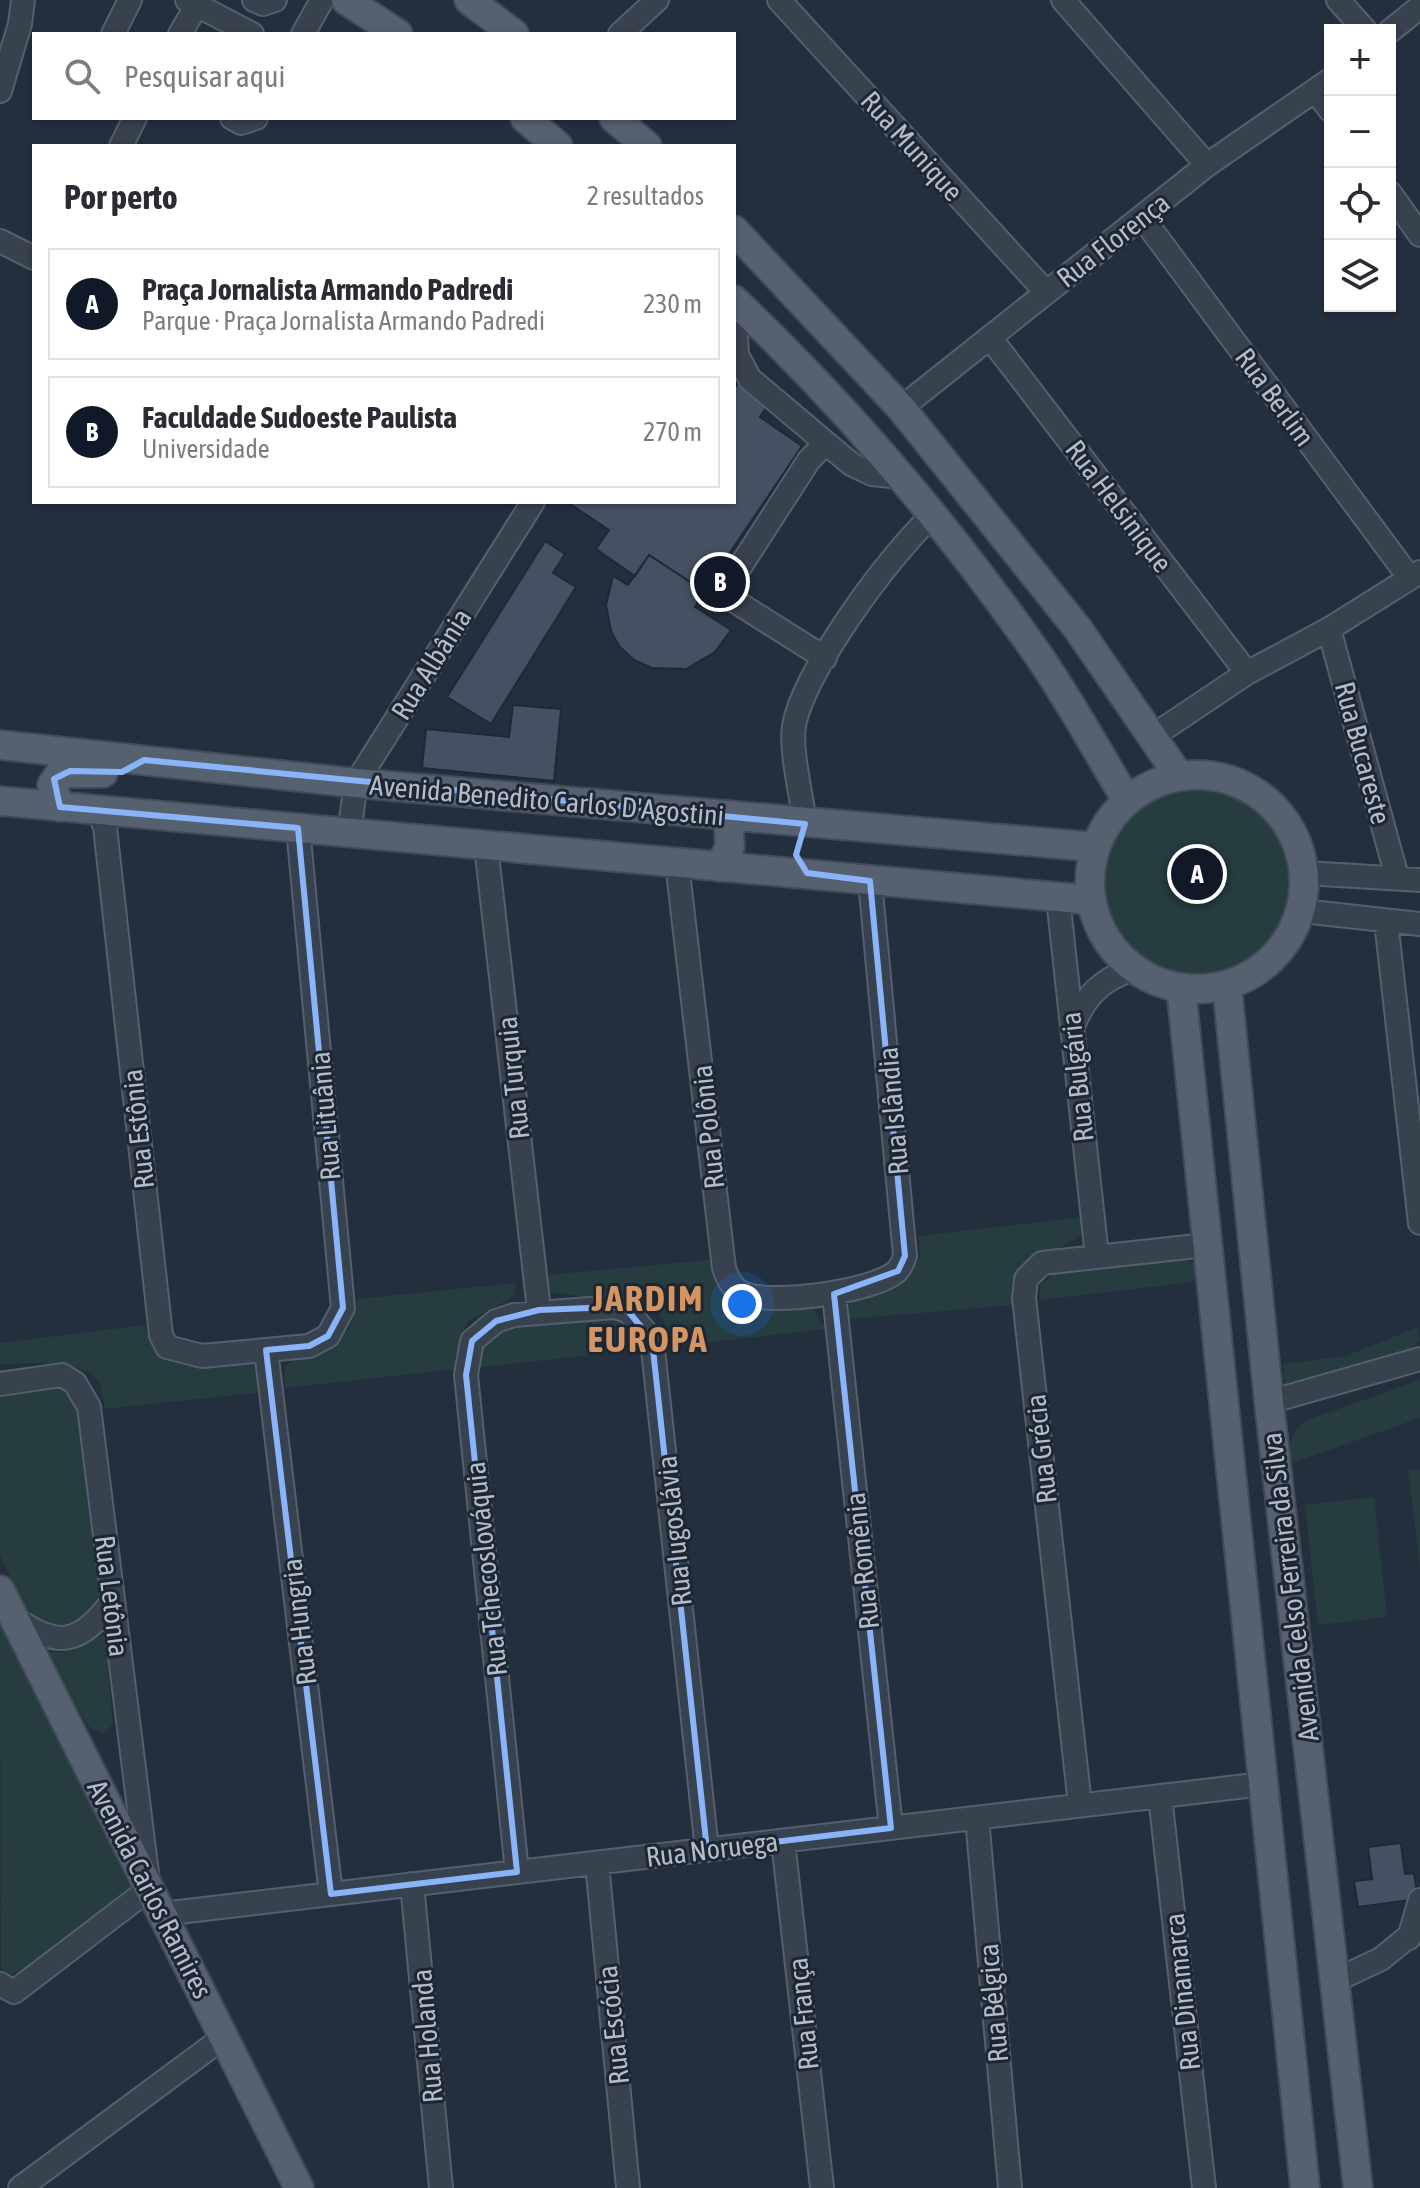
<!DOCTYPE html>
<html lang="pt">
<meta charset="utf-8">
<style>
body{margin:0;font-family:"Asap Condensed",sans-serif;background:#f2f2f3;color:#2b2b33}
.controls{position:absolute;right:24px;top:24px;display:grid;overflow:hidden;border-radius:0px;box-shadow:0 2px 6px #0004}
.controls button{width:72px;height:72px;display:grid;place-items:center;padding:0;border:0;border-bottom:2px solid #e1e1e2;background:#fff;color:#2b2b33;font:40px sans-serif}
.you{position:absolute;left:742px;top:1304px;width:28px;height:28px;margin:-20px;border:6px solid #fff;border-radius:50%;background:#1a73e8;box-shadow:0 0 0 12px #1a73e833}
.badge{display:grid;place-items:center;width:52px;height:52px;border-radius:50%;background:#111827;color:#fff;font-size:26px;font-weight:700}
.pin{position:absolute;translate:-50% -50%;border:4px solid #fff;box-shadow:0 2px 8px #0006}
.list{margin:0;padding:0;list-style:none}
h2{display:flex;justify-content:space-between;align-items:center;height:104px;margin:0;padding:0 32px;font-size:34px}
h2 small{font-size:26px;font-weight:400;color:#7c7c81}
.list li{display:grid;grid-template-columns:52px 1fr auto;gap:24px;align-items:center;box-sizing:border-box;height:112px;margin:0 16px 16px;padding:0 16px;border:2px solid #e1e1e2;border-radius:0px}
.list b{display:block;font-size:30px;white-space:nowrap}
.list p{margin:0;font-size:26px;white-space:nowrap;color:#7c7c81}
.list em{font-size:26px;font-style:normal;color:#7c7c81}
.icon{flex:none;width:44px;height:44px;fill:none;stroke:currentColor;stroke-width:2;stroke-linecap:round;stroke-linejoin:round}
.map{position:relative;flex:none;width:1420px;height:2188px;overflow:hidden}
.search{position:absolute;background:#fff;box-shadow:0 2px 6px #0004;left:32px;top:32px;width:704px;height:88px;display:flex;align-items:center;gap:20px;box-sizing:border-box;padding:0 28px;border-radius:0px;color:#7c7c81;font-size:30px}
.panel{position:absolute;background:#fff;box-shadow:0 2px 6px #0004;left:32px;top:144px;width:704px;height:360px;border-radius:0px}
.map>svg:first-child{display:block}
.green{fill:#263c3f}
.building{fill:#455162;stroke:#1f2835;stroke-width:2}
.lines{fill:none;stroke-linecap:round;stroke-linejoin:round}
.minor-casing{stroke:#565f6c;stroke-width:26}
.major-casing{stroke:#414a57;stroke-width:32}
.minor{stroke:#38414e;stroke-width:22}
.major{stroke:#56606e;stroke-width:28}
.marked{fill:none;stroke:#8ab4f8;stroke-width:6;stroke-linejoin:round}
.labels{text-anchor:middle;dominant-baseline:central;stroke-width:6;stroke-linejoin:round;paint-order:stroke}
.street-label{font-size:28px;fill:#b4bcc9;stroke:#1d2633}
.district-label{font-size:36px;font-weight:bold;letter-spacing:2px;fill:#d59563;stroke:#1d2633}
</style>
<div class="map">
<svg width="1420" height="2188" viewBox="0 0 1420 2188">
<rect width="100%" height="100%" fill="#242f3e"/>
<path class="green" d="M1105 881a92 92 0 1 1 184 0a92 92 0 1 1-184 0Z
M1083 1217 1081 1234C1045 1265 1016 1238 1015 1305L849 1319 848 1307C866 1285 900 1281 920 1259L919 1236Z
M1171 1255 1196 1263 1201 1281 1040 1300V1285L1065 1265Z
M710 1260C721 1318 765 1308 812 1308L826 1329 667 1347 665 1324 654 1306C635 1301 555 1295 549 1291L546 1275Z
M516 1283 515 1294C474 1327 462 1302 457 1369L285 1388 284 1367 349 1329 358 1299Z
M615 1318 627 1328 638 1350 474 1368 482 1346 508 1326Z
M145 1325C156 1380 211 1365 255 1365L261 1370 263 1392 105 1409C103 1401 103 1391 99 1383 86 1358 25 1364 0 1364V1343Z
M1418 1327 1420 1340 1401 1360 1285 1387 1283 1364 1346 1356Z
M1420 1380V1418L1289 1464C1289 1445 1291 1432 1307 1420Z
M44 1385 65 1389 79 1404 101 1601 93 1613 73 1626 47 1625 27 1609 0 1556V1391Z
M1420 1469V1569L1408 1470Z
M1374 1497 1387 1617 1318 1625 1305 1505Z
M0 1616 131 1886 122 1897 20 1972 1 1977Z
M105 1634 113 1724 103 1734 88 1726 44 1653 72 1651Z"/>
<path class="building" d="M742 378 772 399 760 417 802 446 704 591 649 555 635 576 596 549 609 530 567 502H734V389Z
M545 541 565 554 553 573 576 587 491 724 447 697Z
M649 555 704 591 695 607 731 630 715 652 686 669 652 668 634 660 619 646 611 631 606 605 613 576 628 585Z
M513 705 561 709 554 781 422 768 426 729 509 737Z
M1401 1843 1405 1874 1414 1873 1418 1899 1358 1907 1354 1881 1372 1879 1368 1847Z"/>
<g class="lines">
<g class="minor-casing">
<path id="minor" d="M187 0 252 34
M254 0 263 4 275 0
M779 0 1046 292
M1063 0 1207 165
M1338 0 1365 30
M1390 31 1420 7
M113 34 130 0
M180 34 197 5
M303 34 322 0
M620 34 657 0
M0 91 20 24 23 0
M1316 91 1330 110
M232 118 241 123 256 118
M121 146 135 118
M1390 193 1420 235
M1142 217 1409 577
M0 241 34 258
M734 300 737 355 750 379 851 464 872 474 901 477
M991 339 1247 673
M901 408 1207 165 1330 80
M1329 629 1397 877
M825 658 733 600 729 591 731 581 809 460 821 448 831 447
M1153 736 1247 673 1329 629 1420 572
M98 810 105 827 161 1335 167 1347 202 1356 309 1346 328 1336 343 1308 298 828
M805 824C802 797 790 751 794 726 803 672 891 553 932 516
M349 833 356 783 533 502
M486 846 539 1310
M677 863 724 1268C728 1279 732 1288 742 1293 769 1306 872 1292 896 1272 900 1268 903 1262 905 1256L870 881
M1306 873 1420 880
M1058 898 1097 1256
M1302 911 1420 924
M1386 921 1420 1223
M1072 1028C1085 996 1101 979 1134 969
M834 1294 891 1828
M266 1350 331 1894
M0 1384 62 1375 75 1383 89 1407 149 1889 14 1992 0 1984
M1269 1402 1420 1359
M15 1618C58 1649 80 1644 112 1602
M1160 1796 1204 2188
M1080 1805 1024 1298 1026 1279 1042 1263 1206 1245
M977 1818 1010 2188
M783 1841 822 2188
M597 1863 628 2188
M517 1872 466 1375 472 1341 496 1321 514 1315 614 1307 628 1311 652 1340 707 1850
M412 1884 441 2188
M162 1914 1263 1784
M1409 1938 1420 1900
M1334 1981 1381 1959 1420 1927
M20 2188 224 2037"/>
</g>
<g class="major-casing">
<path id="major" d="M346 0 398 34
M469 0 514 34
M525 118 558 146
M614 118 647 146
M734 230 901 408 1078 629 1179 776
M734 300C845 405 946 524 1034 649 1068 697 1096 749 1126 799
M0 745 356 783 1095 847
M1090 882a107 107 0 1 1 214 0a107 107 0 1 1-214 0Z
M0 801 1091 900
M60 807 52 785 60 773H103
M719 867 730 847 728 815
M1227 986 1269 1402 1358 2188
M1181 988 1305 2188
M0 1590 299 2188"/>
</g>
<use href="#minor" class="minor"/>
<use href="#major" class="major"/>
</g>
<path class="marked" d="M144 760 805 824 796 855 807 873 870 881 905 1256 898 1271 834 1294 891 1828 707 1850 652 1340 628 1311 614 1307 539 1310 496 1321 472 1341 466 1375 517 1872 331 1894 266 1350 309 1346 328 1336 343 1308 298 828 60 807 54 779 70 771 122 772Z"/>
<g class="labels">
<g class="street-label">
<text transform="translate(912 146) rotate(48)">Rua Munique</text>
<text transform="translate(1113 240) rotate(-38)">Rua Florença</text>
<text transform="translate(1275 397) rotate(54)">Rua Berlim</text>
<text transform="translate(1119 506) rotate(53)">Rua Helsinique</text>
<text transform="translate(431 664) rotate(-58)">Rua Albânia</text>
<text transform="translate(1363 753) rotate(75)">Rua Bucareste</text>
<text transform="translate(547 800) rotate(5)">Avenida Benedito Carlos D'Agostini</text>
<text transform="translate(1077 1077) rotate(-96)">Rua Bulgária</text>
<text transform="translate(513 1078) rotate(-96)">Rua Turquia</text>
<text transform="translate(893 1111) rotate(-95)">Rua Islândia</text>
<text transform="translate(325 1116) rotate(-95)">Rua Lituânia</text>
<text transform="translate(708 1127) rotate(-96)">Rua Polônia</text>
<text transform="translate(138 1129) rotate(-96)">Rua Estônia</text>
<text transform="translate(1041 1449) rotate(-96)">Rua Grécia</text>
<text transform="translate(674 1531) rotate(-96)">Rua Iugoslávia</text>
<text transform="translate(862 1561) rotate(-96)">Rua Romênia</text>
<text transform="translate(486 1569) rotate(-96)">Rua Tchecoslováquia</text>
<text transform="translate(1290 1587) rotate(-97)">Avenida Celso Ferreira da Silva</text>
<text transform="translate(112 1596) rotate(83)">Rua Letônia</text>
<text transform="translate(299 1622) rotate(-97)">Rua Hungria</text>
<text transform="translate(712 1849) rotate(-7)">Rua Noruega</text>
<text transform="translate(150 1889) rotate(63)">Avenida Carlos Ramires</text>
<text transform="translate(1182 1992) rotate(-96)">Rua Dinamarca</text>
<text transform="translate(993 2003) rotate(-95)">Rua Bélgica</text>
<text transform="translate(803 2014) rotate(-96)">Rua França</text>
<text transform="translate(613 2025) rotate(-96)">Rua Escócia</text>
<text transform="translate(427 2036) rotate(-95)">Rua Holanda</text>
</g>
<g class="district-label">
<text x="648" y="1298">JARDIM<tspan x="648" dy="41">EUROPA</tspan></text>
</g>
</g>
</svg>
<div class="controls">
<button>+</button>
<button>−</button>
<button><svg class="icon" aria-label="locate" viewBox="0 0 24 24"><circle cx="12" cy="12" r="6"/><path d="M12 2v4M12 18v4M2 12h4M18 12h4"/></svg></button>
<button><svg class="icon" aria-label="layers" viewBox="0 0 24 24"><path d="M12 4l9 5-9 5-9-5zM3 14l9 5 9-5"/></svg></button>
</div>
<div class="you"></div>
<div class="pin badge" style="left:1197px;top:874px">A</div>
<div class="pin badge" style="left:720px;top:582px">B</div>
<div class="search"><svg class="icon" aria-label="search" viewBox="0 0 24 24"><circle cx="10" cy="10" r="6"/><path d="M15 15l6 6"/></svg>Pesquisar aqui</div>
<section class="panel">
<h2>Por perto<small>2 resultados</small></h2>
<ul class="list">
<li><span class="badge">A</span><div><b>Praça Jornalista Armando Padredi</b><p>Parque · Praça Jornalista Armando Padredi</p></div><em>230 m</em></li>
<li><span class="badge">B</span><div><b>Faculdade Sudoeste Paulista</b><p>Universidade</p></div><em>270 m</em></li>
</ul>
</section>
</div>
